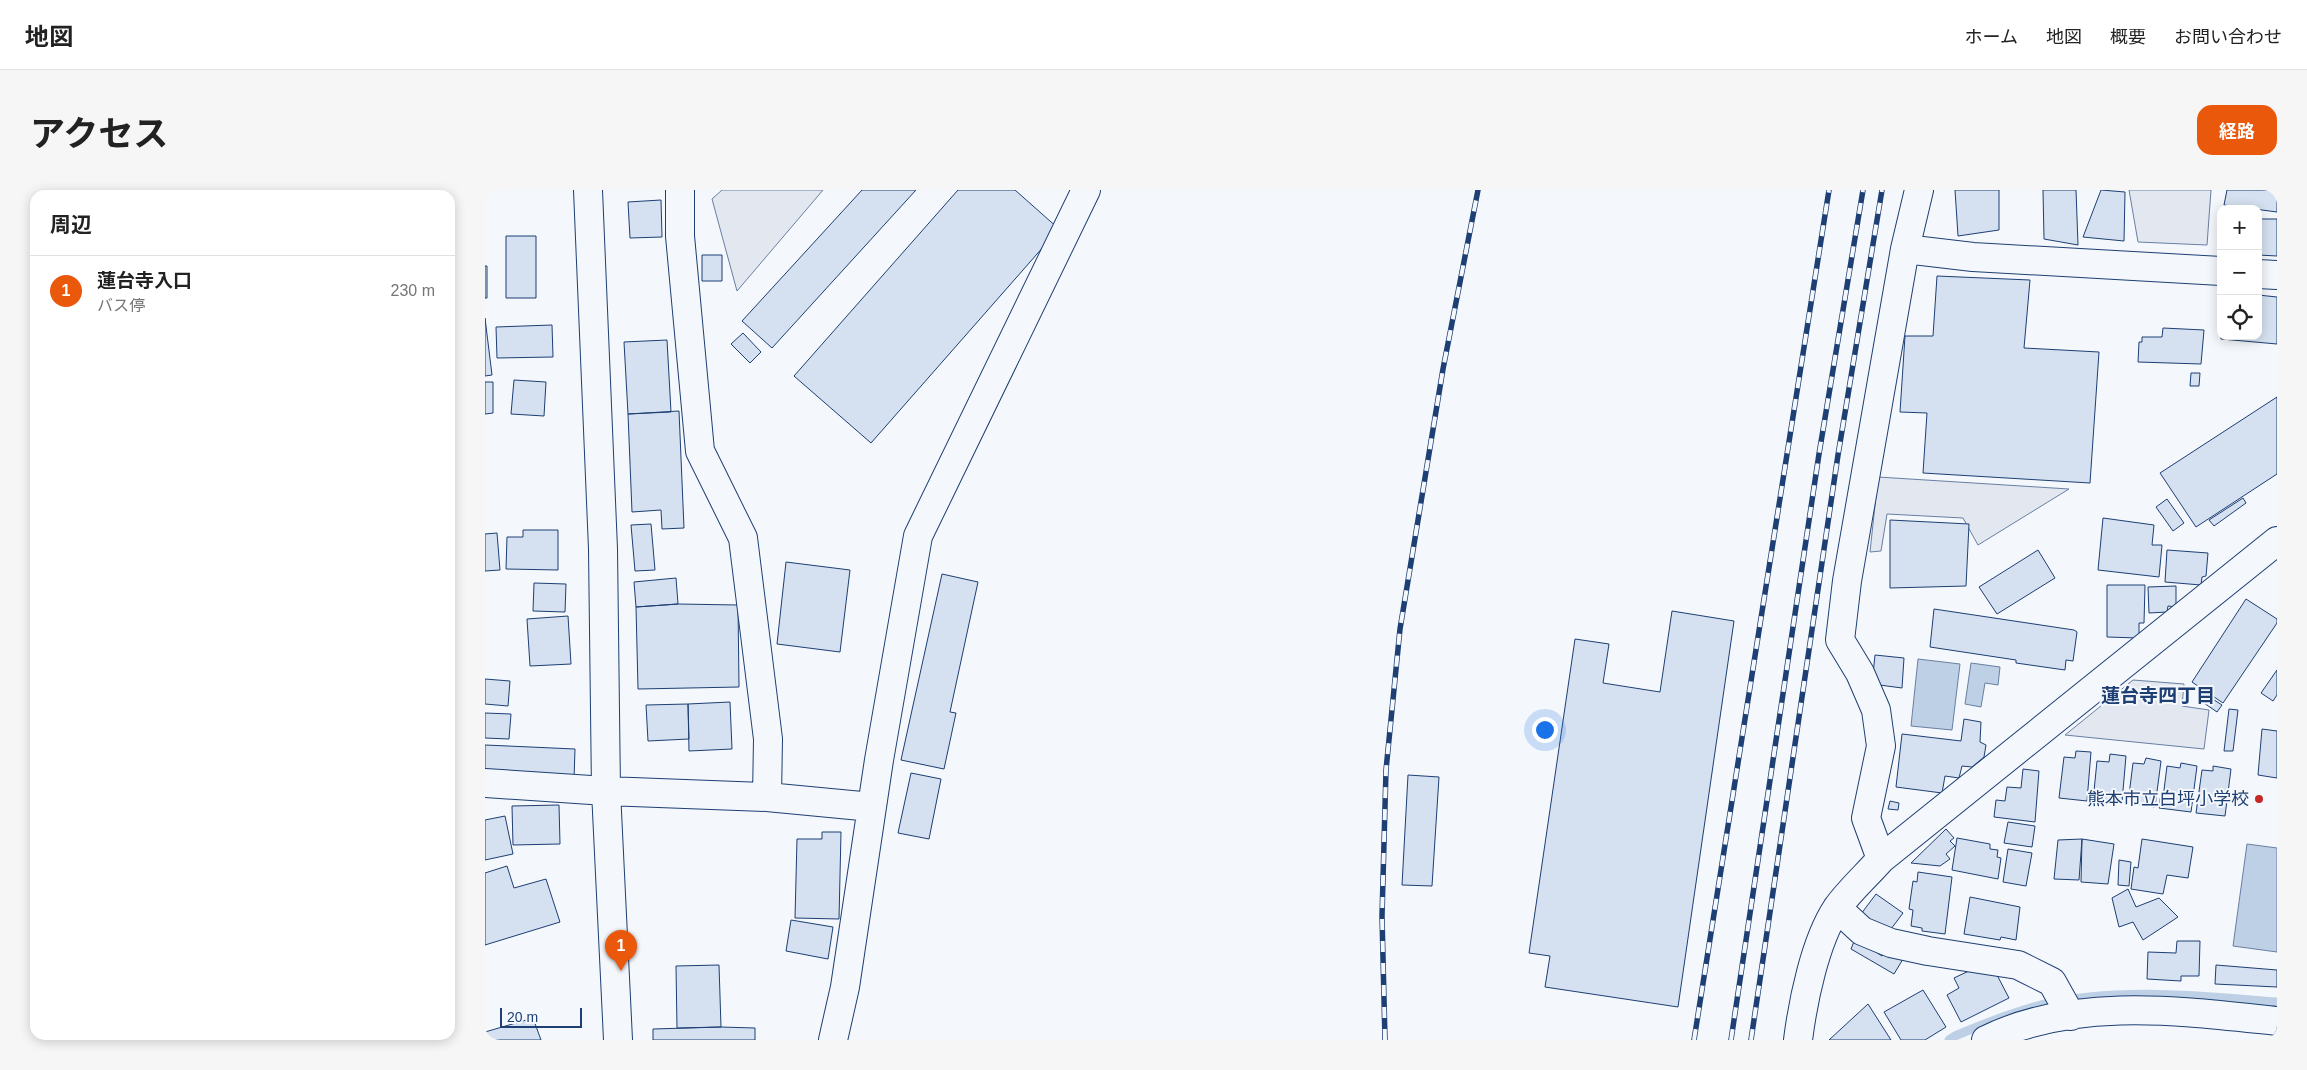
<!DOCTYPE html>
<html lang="ja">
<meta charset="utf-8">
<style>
body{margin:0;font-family:Helvetica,"Noto Sans JP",sans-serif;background:#f6f6f6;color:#222}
.controls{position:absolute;right:15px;top:15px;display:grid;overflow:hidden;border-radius:10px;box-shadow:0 2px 12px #0003}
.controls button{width:45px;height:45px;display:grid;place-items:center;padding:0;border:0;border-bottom:1px solid #e0e0e0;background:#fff;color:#222;font:25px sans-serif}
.scale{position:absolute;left:15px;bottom:12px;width:82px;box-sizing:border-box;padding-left:5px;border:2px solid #1d3f73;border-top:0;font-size:14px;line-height:18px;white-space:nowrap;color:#1d3f73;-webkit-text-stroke:4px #f4f7fb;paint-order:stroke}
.you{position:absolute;left:1059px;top:539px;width:18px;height:18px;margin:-12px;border:4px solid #fff;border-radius:50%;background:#1a73e8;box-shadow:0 0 0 8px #1a73e833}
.badge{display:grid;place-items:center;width:32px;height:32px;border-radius:50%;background:#ea580c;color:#fff;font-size:16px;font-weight:700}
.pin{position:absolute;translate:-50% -41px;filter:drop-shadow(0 1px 2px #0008)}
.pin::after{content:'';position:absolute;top:26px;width:18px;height:15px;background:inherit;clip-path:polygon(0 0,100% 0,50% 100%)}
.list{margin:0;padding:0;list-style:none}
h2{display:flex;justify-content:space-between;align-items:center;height:65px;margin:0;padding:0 20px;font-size:21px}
h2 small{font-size:16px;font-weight:400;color:#767676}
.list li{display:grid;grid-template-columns:32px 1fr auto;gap:15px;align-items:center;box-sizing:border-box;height:70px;padding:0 20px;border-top:1px solid #e0e0e0}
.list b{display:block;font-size:19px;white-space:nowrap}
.list p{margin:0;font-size:16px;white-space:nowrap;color:#767676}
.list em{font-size:16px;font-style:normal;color:#767676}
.icon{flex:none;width:28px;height:28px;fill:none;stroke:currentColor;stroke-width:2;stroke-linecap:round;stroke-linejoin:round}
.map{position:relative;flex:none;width:1792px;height:850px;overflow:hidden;border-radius:15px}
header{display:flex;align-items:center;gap:30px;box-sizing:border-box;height:70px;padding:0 25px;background:#fff;border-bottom:1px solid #e0e0e0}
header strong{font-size:24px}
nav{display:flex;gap:28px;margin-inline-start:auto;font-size:18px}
.intro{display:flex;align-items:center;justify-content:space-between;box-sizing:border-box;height:120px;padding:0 30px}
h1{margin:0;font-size:35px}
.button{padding:12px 22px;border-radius:15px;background:#ea580c;color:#fff;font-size:18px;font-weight:700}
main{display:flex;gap:30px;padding:0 30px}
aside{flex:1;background:#fff;border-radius:15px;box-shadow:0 2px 12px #0003}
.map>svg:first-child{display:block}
.parking{fill:#e3e8f0;stroke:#687fa3}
.water{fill:#bed0e5;stroke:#687fa3}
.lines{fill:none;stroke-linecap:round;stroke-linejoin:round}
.stream{stroke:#bed0e5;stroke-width:9}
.building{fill:#d5e0f0;stroke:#1d3f73}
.minor-casing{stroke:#1d3f73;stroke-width:30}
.minor{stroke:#f4f7fb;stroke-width:28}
.rail-casing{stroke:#1d3f73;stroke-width:5.5}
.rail{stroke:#f4f7fb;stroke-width:4;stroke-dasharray:11;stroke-linecap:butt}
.poi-dot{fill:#c62828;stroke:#f4f7fb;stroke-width:2}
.labels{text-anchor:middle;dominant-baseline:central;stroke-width:4;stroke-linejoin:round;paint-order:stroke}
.poi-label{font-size:18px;fill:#1d3f73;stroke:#f4f7fb;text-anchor:end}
.neighbourhood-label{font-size:19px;font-weight:bold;fill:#1d3f73;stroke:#f4f7fb}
</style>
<header>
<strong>地図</strong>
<nav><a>ホーム</a><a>地図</a><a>概要</a><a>お問い合わせ</a></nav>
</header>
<div class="intro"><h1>アクセス</h1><a class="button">経路</a></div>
<main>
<aside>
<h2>周辺<small></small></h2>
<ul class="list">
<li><span class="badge">1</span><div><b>蓮台寺入口</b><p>バス停</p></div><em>230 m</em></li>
</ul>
</aside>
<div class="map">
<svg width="1792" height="850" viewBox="0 0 1792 850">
<rect width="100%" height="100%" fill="#f4f7fb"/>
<path class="parking" d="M237 0H338L252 101 227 9Z
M1644 0H1726L1722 55 1653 52Z
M1393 287 1584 299 1493 355 1478 328 1402 324 1396 361 1385 362Z
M1648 490 1699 494 1697 516 1724 520 1719 559 1580 545Z"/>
<path class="water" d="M1433 469 1475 474 1467 540 1426 536Z
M1486 473 1515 477 1513 495 1500 493 1496 517 1480 514Z
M1762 654 1792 658V762L1748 756Z"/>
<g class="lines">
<path class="stream" d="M1464 850 1470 846C1498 834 1526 823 1556 815 1632 797 1715 806 1792 812"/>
</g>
<path class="building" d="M377 0H431L287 158 257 131Z
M473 0H530L574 39 386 253 309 186Z
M1470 0H1514V40L1473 46Z
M1558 0H1591L1593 55 1559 49Z
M1616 0 1640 2 1639 51 1598 47Z
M1742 0H1792V22L1739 15Z
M176 10 177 47 145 48 143 12Z
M1773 29H1792V66L1773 65Z
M21 46H51V108H21Z
M217 65H237V91H217Z
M0 76H2V108H0Z
M1452 86 1545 90 1539 158 1614 162 1605 293 1438 283 1442 223 1415 222 1420 146H1448Z
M1773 105 1792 107V154L1736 149V146H1773Z
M0 128 7 185 0 186Z
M67 135 68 167 12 168 11 137Z
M1678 138 1719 140 1716 174 1653 172 1654 152H1657V147H1677Z
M258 143 276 162 265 173 246 154Z
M182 150 186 222 143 224 139 152Z
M1706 183H1715L1714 196H1705Z
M29 190 61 192 59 226 26 224Z
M0 192H8V223L0 224Z
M1792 207V284L1711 337 1675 283Z
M194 221 199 338 177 339 176 320 147 322 143 224Z
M1758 308 1761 313 1729 336 1724 330Z
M1682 309 1699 333 1688 341 1671 317Z
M1618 328 1669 335 1667 355H1677L1674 387 1613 380Z
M1405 330 1484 334 1481 396 1405 398Z
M166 334 170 380 150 381 146 335Z
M38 340H73V380L21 379 22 347H38Z
M12 343 15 380 0 381V344Z
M1553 360 1570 388 1512 424 1494 397Z
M1682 360 1723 363 1721 386 1717 387 1716 395 1680 392Z
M301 372 365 380 355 462 292 454Z
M457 384 493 392 465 522 471 523 459 579 416 570Z
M191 388 193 414 151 417 149 392Z
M49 393 81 394 80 422 48 421Z
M1622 395H1660L1659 433H1654V448L1622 447Z
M1691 396V417L1683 416 1682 422 1664 423 1663 397Z
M1761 409 1792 429V433L1738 513 1707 492Z
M193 414 253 415 254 497 153 499 151 417Z
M1449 419 1589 440 1592 442 1588 471 1581 470 1580 480 1531 473V470L1445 457Z
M1187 421 1249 431 1193 817 1060 797 1065 766 1044 763 1090 449 1124 454 1118 493 1175 502Z
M83 426 86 474 45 476 42 429Z
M1390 465 1419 468 1417 498 1387 494Z
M1792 480V505L1788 511 1776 503Z
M0 489 25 491 23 516 0 514Z
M1723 506 1737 515 1732 522 1719 513Z
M245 512 247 559 204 561 203 514Z
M203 514 204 549 163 551 161 515Z
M1744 519 1753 520 1748 561H1739Z
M0 523 26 524 24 549 0 548Z
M1479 529 1496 532 1495 552 1501 555 1499 567 1487 577 1477 576 1474 588 1460 586 1457 603 1411 597 1417 544 1476 551Z
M1777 539 1792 541V588L1773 585Z
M0 555 90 559 89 590 0 586Z
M1591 561 1606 562 1602 611 1574 608 1579 567 1590 568Z
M1625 564 1641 566 1637 612 1605 608V600L1609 601 1612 571 1624 572Z
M1661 568 1676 571 1670 617 1643 613 1648 573 1659 574Z
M1696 573 1712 576 1706 622 1674 618 1675 608H1678L1682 576 1695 578Z
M1728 576 1746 579 1740 626 1711 623 1717 580 1728 581Z
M1538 579 1554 581 1550 632 1509 627 1511 610 1520 611 1522 597 1536 598Z
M426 583 456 589 444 649 413 643Z
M923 585 954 587 947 696 917 695Z
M1405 611 1414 613 1413 620 1403 619Z
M74 615 75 654 28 655 27 616Z
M20 626 28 664 0 670V630Z
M1523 632 1550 636 1547 657 1519 653Z
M1461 639 1469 648 1465 651 1470 656 1461 664 1465 669 1455 676 1426 673Z
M337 642H356L354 729 310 728 312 649H337Z
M1472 648 1505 654V659L1513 660 1512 667 1516 668 1513 689 1467 680Z
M1597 649 1629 654 1623 694 1596 692Z
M1597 649 1594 690 1569 689 1573 650Z
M1657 649 1708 657 1703 688 1682 685 1678 704 1646 699 1649 677 1653 678Z
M1523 659 1547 663 1541 696 1518 692Z
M1634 670 1646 672 1644 696 1633 695Z
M22 676 29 698 61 689 75 732 0 755V683Z
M1433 682 1467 687 1460 744 1437 741V738L1426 736 1428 720 1424 719 1428 691 1432 692Z
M1643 699 1651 717 1674 708 1693 727 1658 750 1648 732 1634 737 1627 708Z
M1391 704 1418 723 1400 747 1373 728Z
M1485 707 1535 717 1531 750 1516 747 1515 750 1479 744Z
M306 730 348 737 343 769 301 761Z
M1370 749 1397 766 1401 759 1418 769 1409 784 1366 759Z
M1692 751H1715L1714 786H1696V791L1662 789 1663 762 1691 763Z
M234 775 236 837 192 838 191 776Z
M1731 775 1792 780V797L1730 794Z
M1486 780 1512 785 1524 808 1476 832 1462 805 1474 798 1469 788Z
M1438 800 1461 837 1440 850H1416L1399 822Z
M1383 814 1406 850H1344Z
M48 828 56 850H0V842Z
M236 837 270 838V850H168V839Z"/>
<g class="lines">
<g class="minor-casing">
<path id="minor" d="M103 0 118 359 121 601 133 850
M1420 59 1488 67 1736 81
M1773 84 1792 85
M0 593 121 601 282 607 283 549 258 348 215 261 195 46V0
M282 607 387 617
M1396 669 1381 628 1396 556 1391 520 1375 483 1355 450 1362 391 1420 59 1434 0
M1352 718 1377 741 1406 753 1443 761 1533 775 1567 792 1586 826
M348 850 360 797 394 570 433 346 601 0
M1313 850C1318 811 1330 751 1352 718 1364 701 1382 685 1396 669L1792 351
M1501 850C1590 806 1697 821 1792 831"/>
</g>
<use href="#minor" class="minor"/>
<g class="rail-casing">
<path id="rail" d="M900 850 897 726 901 580 915 439 958 179 993 0
M1209 850 1344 0
M1246 850 1334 264 1378 0
M1266 850 1353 265 1397 0"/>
</g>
<use href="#rail" class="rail"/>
</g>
<circle class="poi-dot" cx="1774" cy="609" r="5"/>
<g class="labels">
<g class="poi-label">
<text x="1764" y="609">熊本市立白坪小学校</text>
</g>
<g class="neighbourhood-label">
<text x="1673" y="505">蓮台寺四丁目</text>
</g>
</g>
</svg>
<div class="controls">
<button>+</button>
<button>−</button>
<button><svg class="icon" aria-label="locate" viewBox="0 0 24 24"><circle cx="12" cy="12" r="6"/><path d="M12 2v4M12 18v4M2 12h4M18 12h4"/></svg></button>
</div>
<div class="scale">20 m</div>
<div class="you"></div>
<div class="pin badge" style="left:136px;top:781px">1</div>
</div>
</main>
